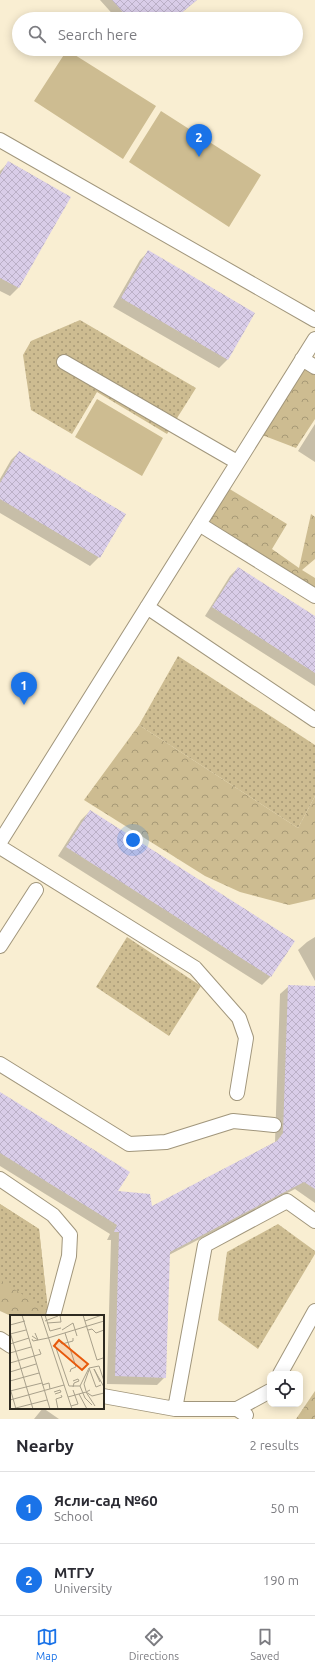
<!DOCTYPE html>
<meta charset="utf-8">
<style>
body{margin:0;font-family:Ubuntu,sans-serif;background:#f7f7f7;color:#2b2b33}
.controls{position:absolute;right:12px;bottom:12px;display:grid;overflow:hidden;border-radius:8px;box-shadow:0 2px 10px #0003}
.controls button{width:36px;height:36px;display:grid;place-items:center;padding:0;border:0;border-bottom:1px solid #e1e1e2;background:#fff;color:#2b2b33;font:20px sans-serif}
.you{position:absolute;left:133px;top:840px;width:14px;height:14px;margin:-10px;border:3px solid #fff;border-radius:50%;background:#1a73e8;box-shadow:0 0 0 6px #1a73e833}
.badge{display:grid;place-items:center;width:26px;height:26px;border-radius:50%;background:#1a73e8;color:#fff;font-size:13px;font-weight:700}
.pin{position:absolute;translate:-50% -33px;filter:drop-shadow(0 1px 2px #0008)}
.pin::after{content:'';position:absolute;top:21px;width:14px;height:12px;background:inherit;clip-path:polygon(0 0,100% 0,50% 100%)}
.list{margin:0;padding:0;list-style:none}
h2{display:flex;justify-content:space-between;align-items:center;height:52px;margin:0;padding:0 16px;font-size:17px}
h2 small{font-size:13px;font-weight:400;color:#7c7c81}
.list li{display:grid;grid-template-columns:26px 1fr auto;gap:12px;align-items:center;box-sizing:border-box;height:72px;padding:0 16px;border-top:1px solid #e1e1e2}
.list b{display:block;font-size:15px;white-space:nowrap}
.list p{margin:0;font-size:13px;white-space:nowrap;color:#7c7c81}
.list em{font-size:13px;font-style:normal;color:#7c7c81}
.icon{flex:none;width:22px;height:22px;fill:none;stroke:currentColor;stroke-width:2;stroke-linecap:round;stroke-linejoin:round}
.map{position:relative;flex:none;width:315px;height:1419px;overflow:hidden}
.search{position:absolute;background:#fff;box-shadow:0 2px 10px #0003;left:12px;right:12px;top:12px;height:44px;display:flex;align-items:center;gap:10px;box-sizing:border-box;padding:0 14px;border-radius:22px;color:#7c7c81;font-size:15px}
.sheet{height:196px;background:#fff}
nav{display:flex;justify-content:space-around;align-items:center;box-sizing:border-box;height:56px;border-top:1px solid #e1e1e2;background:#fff;font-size:11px;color:#7c7c81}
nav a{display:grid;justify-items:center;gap:2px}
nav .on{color:#1a73e8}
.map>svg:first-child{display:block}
.forest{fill:url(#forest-crowns)}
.park{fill:url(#park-dots)}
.garden{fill:#cdbc91}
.shadow{fill:#0003}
.building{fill:url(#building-cross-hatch)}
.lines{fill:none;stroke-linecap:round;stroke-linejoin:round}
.lane-casing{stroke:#a1967c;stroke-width:16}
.lane{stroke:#fff;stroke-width:14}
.inset-road{fill:none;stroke:#a8a08b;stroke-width:1}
.view{fill:#e8590c;fill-opacity:0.15;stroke:#e8590c;stroke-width:2}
.inset-edge{fill:none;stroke:#2e2a20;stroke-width:2}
</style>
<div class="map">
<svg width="315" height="1419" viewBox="0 0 315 1419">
<defs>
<pattern id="forest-crowns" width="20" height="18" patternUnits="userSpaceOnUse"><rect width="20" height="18" fill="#cdbc91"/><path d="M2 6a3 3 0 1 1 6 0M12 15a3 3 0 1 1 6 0" fill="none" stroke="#a79976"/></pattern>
<pattern id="park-dots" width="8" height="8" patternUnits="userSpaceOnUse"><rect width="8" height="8" fill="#cdbc91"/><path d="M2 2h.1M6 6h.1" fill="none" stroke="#a79976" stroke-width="1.8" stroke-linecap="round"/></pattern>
<pattern id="building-cross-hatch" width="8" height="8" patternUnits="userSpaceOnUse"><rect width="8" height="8" fill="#d9cde8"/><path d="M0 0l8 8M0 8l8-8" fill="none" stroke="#bbb0c7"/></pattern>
</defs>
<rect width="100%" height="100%" fill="#f9eed2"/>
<path class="forest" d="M311 358 315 361V419L296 448 262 435Z
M228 488 287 524 272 549 299 568 311 514 315 517V559L302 570 315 578V588L207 520Z
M139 725 298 828 315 796V899L289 905 240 892 205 876 84 800Z
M0 1204 39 1229 48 1311 45 1316H11L0 1311Z
M315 1391V1419H296Z"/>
<path class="park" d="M80 320 196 388 167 434 97 392 72 434 31 410 23 355 31 341Z
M178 656 315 745V796L298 828 139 725Z
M127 937 201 986 169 1036 96 987Z
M0 1204 39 1229 48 1311 0 1280Z
M278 1224 315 1251V1254L258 1349 218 1320 227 1252Z"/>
<path class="garden" d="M67 50 156 106 123 159 34 101Z
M161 111 261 175 229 227 129 162Z
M97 399 163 438 142 476 75 437Z"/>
<path class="shadow" d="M100 0H197L174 19H117Z
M9 162 70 197 18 288 10 296 0 291V171Z
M148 252 254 313 227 360 219 368 113 307 140 260Z
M315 424V462L298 451Z
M19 452 124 514 99 557 90 566 0 513V479L11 460Z
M238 568 315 617V686L205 616 230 576Z
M90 811 293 941 270 977 262 985 58 856 81 820Z
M315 937V981L298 950 307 942Z
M289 986 315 987V1203L295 1189 169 1255 165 1377 157 1385 107 1384 111 1240H107L110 1234 0 1166V1093L116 1192 152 1208 275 1142 280 994Z
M43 1408 59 1419H34Z"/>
<path class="building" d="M112 0H197L174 19H129Z
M8 161 71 197 19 288 0 278V175Z
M148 250 255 313 228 360 121 298Z
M19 451 126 514 100 558 0 499V483Z
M238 567 315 616V673L212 607Z
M90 810 295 941 271 977 66 847Z
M288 985 315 986V1189L304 1182 170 1252 166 1378 115 1376 119 1232H114L117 1225 0 1153V1092L130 1172 118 1191 150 1194 152 1206 277 1141 283 1133Z"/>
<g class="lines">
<g class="lane-casing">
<path id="lane" d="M0 140 315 320
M302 359 315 367
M64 362 237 462
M199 524 315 596
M147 607 315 720
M0 842 315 339
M0 847 195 968 239 1018 246 1038 237 1093
M0 946 36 890
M0 1064 129 1144 166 1142 233 1121 274 1125
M0 1179 53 1215 70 1235 69 1256 53 1316
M0 1339 11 1346
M280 1374 315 1311
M103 1396 175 1409
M237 1409 270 1391
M246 1415 237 1409H175L205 1245 287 1201 315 1221"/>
</g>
<use href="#lane" class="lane"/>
</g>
<g transform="translate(10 1315)">
<rect width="94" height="94" fill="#f9eed2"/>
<path class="inset-road" d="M12 0 40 94M31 0 62 94M35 0 40 16 51 13M73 0 87 45 93 43M35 6 48 1M75 6 92 0M37 8 51 7 50 0M63 8 67 21M0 10 15 6M52 15 63 8M78 15 82 14 86 18 94 15M0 17 23 94M25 18 28 25 38 23 94 6M55 18 66 52 61 54 60 57M0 19 16 15M22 24 23 26 28 25 22 21M49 26 52 29 63 26V23M0 29 19 23M45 30 59 71H70M0 38 21 32M0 48 31 39 29 34M89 51 94 66M79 53 86 72 91 70M0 57 26 49M0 66 29 58M90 67 84 54 94 72M32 70 39 68 40 74M63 72 64 68 69 66 68 64 63 66M0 73 6 94M80 75 76 77 82 81 94 78M0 76 32 68M76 76 74 69 79 55M44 77 50 75 51 77 45 79M69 79 77 94M58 82 76 77 85 91M0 85 54 70M82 90 75 83 70 71 79 53 89 51M61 91 68 89 63 75M2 94 37 85M48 94 46 84 52 82 51 80"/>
<path class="view" d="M49 25 78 49 72 55 44 31Z"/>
<rect width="94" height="94" class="inset-edge"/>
</g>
</svg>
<div class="controls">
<button><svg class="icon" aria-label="locate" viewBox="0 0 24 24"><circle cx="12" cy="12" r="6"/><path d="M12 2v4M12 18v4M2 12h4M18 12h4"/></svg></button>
</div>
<div class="you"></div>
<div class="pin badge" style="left:24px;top:705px">1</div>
<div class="pin badge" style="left:199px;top:157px">2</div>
<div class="search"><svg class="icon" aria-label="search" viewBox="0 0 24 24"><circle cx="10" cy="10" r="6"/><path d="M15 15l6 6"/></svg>Search here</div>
</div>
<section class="sheet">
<h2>Nearby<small>2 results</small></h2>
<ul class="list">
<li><span class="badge">1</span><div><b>Ясли-сад №60</b><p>School</p></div><em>50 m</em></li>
<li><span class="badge">2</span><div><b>МТГУ</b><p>University</p></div><em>190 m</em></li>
</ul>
</section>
<nav>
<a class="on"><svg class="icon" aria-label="map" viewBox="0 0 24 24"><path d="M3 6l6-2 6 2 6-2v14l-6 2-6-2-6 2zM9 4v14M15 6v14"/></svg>Map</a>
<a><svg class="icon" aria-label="directions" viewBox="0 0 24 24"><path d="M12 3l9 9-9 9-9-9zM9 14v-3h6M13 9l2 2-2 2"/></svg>Directions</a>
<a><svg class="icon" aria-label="saved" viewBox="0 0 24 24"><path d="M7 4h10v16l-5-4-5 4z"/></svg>Saved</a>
</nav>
